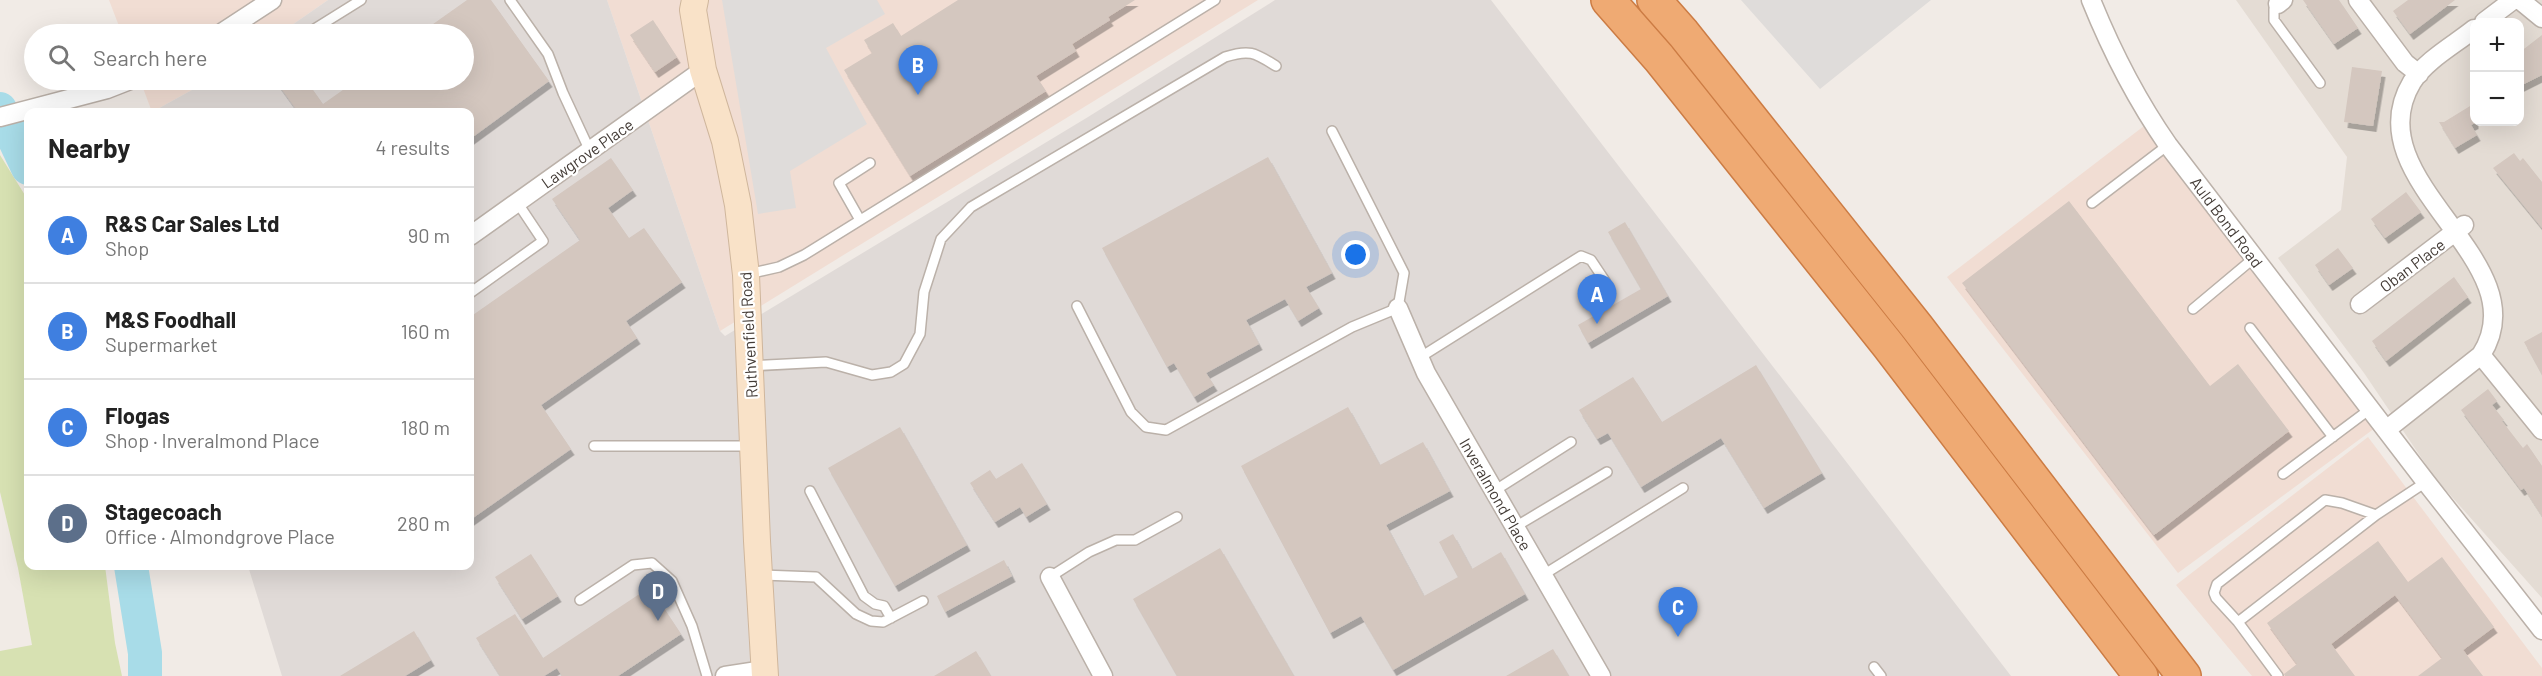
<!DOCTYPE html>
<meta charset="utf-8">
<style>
body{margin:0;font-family:Barlow,sans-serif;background:#f2f2f2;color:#222}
.controls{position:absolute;right:18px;top:18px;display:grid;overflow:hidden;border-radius:12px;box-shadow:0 6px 24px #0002}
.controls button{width:54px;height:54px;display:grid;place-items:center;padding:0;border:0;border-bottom:2px solid #e0e0e0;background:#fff;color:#222;font:30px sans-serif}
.you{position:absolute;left:1356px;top:255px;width:21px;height:21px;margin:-15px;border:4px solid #fff;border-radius:50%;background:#1a73e8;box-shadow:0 0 0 9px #1a73e833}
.badge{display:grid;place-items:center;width:39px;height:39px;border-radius:50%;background:#b45309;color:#fff;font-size:20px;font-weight:700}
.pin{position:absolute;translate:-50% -50px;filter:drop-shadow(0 2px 3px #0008)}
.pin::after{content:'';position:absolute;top:32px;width:21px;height:18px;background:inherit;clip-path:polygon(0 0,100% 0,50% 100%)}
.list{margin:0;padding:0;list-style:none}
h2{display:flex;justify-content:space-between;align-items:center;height:78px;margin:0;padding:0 24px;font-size:26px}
h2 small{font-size:20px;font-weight:400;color:#767676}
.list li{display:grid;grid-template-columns:39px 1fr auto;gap:18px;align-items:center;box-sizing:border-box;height:96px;padding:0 24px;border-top:2px solid #e0e0e0}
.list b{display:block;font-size:22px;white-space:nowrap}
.list p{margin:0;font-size:20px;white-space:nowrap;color:#767676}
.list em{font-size:20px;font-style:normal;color:#767676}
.icon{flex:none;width:33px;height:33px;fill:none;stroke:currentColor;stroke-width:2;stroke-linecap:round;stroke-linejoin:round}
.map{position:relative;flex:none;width:2542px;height:676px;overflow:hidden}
.search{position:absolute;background:#fff;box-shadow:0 6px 24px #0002;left:24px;top:24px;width:450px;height:66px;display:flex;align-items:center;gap:15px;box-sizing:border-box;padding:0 21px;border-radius:33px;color:#767676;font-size:22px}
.panel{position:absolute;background:#fff;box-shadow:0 6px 24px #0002;left:24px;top:108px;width:450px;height:462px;border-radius:12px}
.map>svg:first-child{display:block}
.residential{fill:#e4dcd4;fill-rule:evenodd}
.commercial{fill:#f1ddd3}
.industrial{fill:#e0dad7}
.green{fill:#d7e1b2}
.parking{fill:#dfdcda}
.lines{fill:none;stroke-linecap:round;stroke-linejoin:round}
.river{stroke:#a8dce8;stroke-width:34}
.building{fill:#d4c7bf;filter:url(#shadow)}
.lane-casing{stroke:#bbb1a9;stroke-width:12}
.street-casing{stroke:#bbb1a9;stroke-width:21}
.secondary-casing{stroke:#cfb69c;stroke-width:28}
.highway-casing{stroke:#cc7c44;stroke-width:36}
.lane{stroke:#fff;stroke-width:9}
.street{stroke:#fff;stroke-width:18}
.secondary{stroke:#f9e2c8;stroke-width:26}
.highway{stroke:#efaa73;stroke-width:33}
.labels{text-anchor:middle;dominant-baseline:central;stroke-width:4.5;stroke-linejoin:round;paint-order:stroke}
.street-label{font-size:16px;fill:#433b36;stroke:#fff}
</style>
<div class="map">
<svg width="2542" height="676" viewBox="0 0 2542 676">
<defs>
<filter id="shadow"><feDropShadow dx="3.5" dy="6" stdDeviation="0" flood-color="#0004"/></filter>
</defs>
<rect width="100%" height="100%" fill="#f1ebe6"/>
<path class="residential" d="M2236 0H2542V598L2435 478 2364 373 2278 258 2341 210 2347 157ZM2474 22H2520V122H2474Z"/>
<path class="commercial" d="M109 0H328L279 34H122Z
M607 0H1258L720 331Z
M140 80H210L152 112Z
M2144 126 2375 428 2178 573 1947 277Z
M2368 437 2542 668V676H2252L2176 585Z"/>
<path class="industrial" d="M328 0H607L720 331 725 336 1088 117 1275 0H1491L2011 676H282L248 566H470V112H152L210 80H464V34H279Z"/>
<path class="green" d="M0 155 28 200V566H105L115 643 122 676H0V651L32 645 18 568 0 492Z"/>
<path class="parking" d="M722 0H877L885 14 826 48 867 124 790 171 796 208 758 214Z
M1741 0H1931L1820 89Z"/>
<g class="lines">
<path class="river" d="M0 109 28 168
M131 566 145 653V676"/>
</g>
<path class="building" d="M467 0H491L549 81 470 139V112H298L275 80H306L323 104 357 80H464V34H419Z
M958 0H1135L1108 17 1110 20 1072 44 1076 51 1036 76 1046 91 910 176 844 70 872 53 864 40 893 23 901 36Z
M2303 0H2339L2358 28 2334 44Z
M2408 0H2455L2410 34 2393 11Z
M653 20 677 57 655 72 630 35Z
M2542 35V75L2520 86V52Z
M2352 67 2382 71 2373 126 2344 122Z
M2475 103V123L2471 125 2477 135 2455 148 2439 122H2444Z
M2514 153 2520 161 2523 158 2542 182V228L2493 168Z
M1268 157 1332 273 1306 287 1319 308 1298 321 1285 299 1246 320 1259 344 1206 373 1214 385 1194 397 1174 363 1167 367 1102 248Z
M611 158 633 190 608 208 629 238 644 228 682 282 626 321 637 338 541 405 571 449 470 520V317L580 240 552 199Z
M2406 192 2421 212 2385 238 2371 219Z
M2069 201 2210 386 2238 364 2289 431 2154 535 1962 283Z
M1625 222 1668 296 1588 343 1578 325 1641 289 1608 232Z
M2338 248 2353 268 2329 285 2315 265Z
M2454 277 2468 297 2386 361 2372 341Z
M2542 332V375L2524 342Z
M1756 365 1822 473 1764 508 1721 438 1641 487 1608 433 1597 439 1579 410 1633 377 1662 422Z
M2488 389 2497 401 2492 405 2504 420 2502 421 2523 448 2527 444 2542 466V516L2524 488 2521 490 2461 410Z
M1348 407 1380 465 1423 442 1450 491 1386 525 1424 596 1458 577 1439 542 1453 534 1472 569 1501 552 1525 594 1393 670 1361 616 1330 633 1241 466Z
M900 427 967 545 895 586 828 468Z
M1022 463 1047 504 1026 517 1020 507 995 522 970 483 990 470 996 479Z
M2378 541 2408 582 2442 557 2494 627 2463 650 2483 676H2418L2442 658 2395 595 2331 644 2355 676H2285L2284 674 2297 664 2267 623Z
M1220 548 1294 676H1177L1133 599Z
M531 554 558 596 522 619 495 577Z
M1004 560 1012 576 945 612 937 596Z
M650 587 681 634 618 676H562L557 668 544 676H500L476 638 515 614 543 658Z
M414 631 431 660 405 676H340Z
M1553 649 1569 676H1506Z
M976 651 991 676H934Z"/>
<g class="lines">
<g class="lane-casing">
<path id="lane" d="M510 0 548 54 563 93 590 151
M2278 4 2274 9V20L2320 83
M308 33 361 0
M2092 203 2168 145
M860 220 839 183 870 163
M748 274 779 267 804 255 1215 0
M470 293 543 241 517 202
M1077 306 1131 412 1146 427 1166 430 1352 327 1398 308 1404 273 1332 131
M2193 309 2254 258
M2250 328 2333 437
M1419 358 1581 256 1591 260 1605 281
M750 366 826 362 872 375 891 372 904 364 920 334 924 292 941 239 971 207 1225 57C1250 49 1255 53 1276 66
M594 446H750
M2283 474 2370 409
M810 491 864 596 875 604 884 606 891 618
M1494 491 1571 442
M2376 515 2342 503 2325 500 2217 584 2214 593 2216 598 2238 622 2376 515 2426 482
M1515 527 1607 472
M761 575 816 577 856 614 871 621 883 622 923 601
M1543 575 1683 488
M1050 577 1089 552 1116 540H1135L1177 517
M580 600 633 565 652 563 672 581 692 626 707 676
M2238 622 2278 676
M1874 667 1881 676"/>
</g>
<g class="street-casing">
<path id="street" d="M2091 0C2112 52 2136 99 2168 145L2426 482 2542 630
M2358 0 2405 63 2419 74
M2520 0 2542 18
M2278 4 2283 0
M2484 22 2513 0
M220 34 272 0
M0 117 107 89 130 80
M470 236 703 70
M2360 304 2464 225
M1398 308 1426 373 1601 676
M2481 355 2542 430
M2386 430 2481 355C2542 261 2352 181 2412 82 2426 60 2454 45 2474 29
M1050 577 1103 676
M725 676 764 670"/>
</g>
<g class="secondary-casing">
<path id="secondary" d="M695 0 693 10 703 70 725 141 738 205 746 275 757 541 765 676"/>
</g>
<g class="highway-casing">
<path id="highway" d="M1608 0 1659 58 1888 345 2141 676
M1654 0 1683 33 1917 327 2184 676"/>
</g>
<use href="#lane" class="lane"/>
<use href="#street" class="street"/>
<use href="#secondary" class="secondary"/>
<use href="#highway" class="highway"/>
</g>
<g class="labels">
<g class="street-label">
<text transform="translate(587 153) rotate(-35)">Lawgrove Place</text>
<text transform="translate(2227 222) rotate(53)">Auld Bond Road</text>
<text transform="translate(2412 265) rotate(-37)">Oban Place</text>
<text transform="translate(748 335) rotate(-93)">Ruthvenfield Road</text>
<text transform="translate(1496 494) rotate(60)">Inveralmond Place</text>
</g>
</g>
</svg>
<div class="controls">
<button>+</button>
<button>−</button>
</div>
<div class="you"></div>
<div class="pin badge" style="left:1597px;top:324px;background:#3f7fe0">A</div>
<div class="pin badge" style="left:918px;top:95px;background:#3f7fe0">B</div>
<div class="pin badge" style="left:1678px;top:637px;background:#3f7fe0">C</div>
<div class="pin badge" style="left:658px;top:621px;background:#5c6f8a">D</div>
<div class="search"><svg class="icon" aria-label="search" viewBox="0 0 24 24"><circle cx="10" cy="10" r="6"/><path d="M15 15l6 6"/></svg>Search here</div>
<section class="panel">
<h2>Nearby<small>4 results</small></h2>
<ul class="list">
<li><span class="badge" style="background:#3f7fe0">A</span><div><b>R&amp;S Car Sales Ltd</b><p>Shop</p></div><em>90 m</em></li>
<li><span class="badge" style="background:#3f7fe0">B</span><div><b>M&amp;S Foodhall</b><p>Supermarket</p></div><em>160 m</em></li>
<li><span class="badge" style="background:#3f7fe0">C</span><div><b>Flogas</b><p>Shop · Inveralmond Place</p></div><em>180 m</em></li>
<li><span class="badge" style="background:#5c6f8a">D</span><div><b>Stagecoach</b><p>Office · Almondgrove Place</p></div><em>280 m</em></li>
</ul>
</section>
</div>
